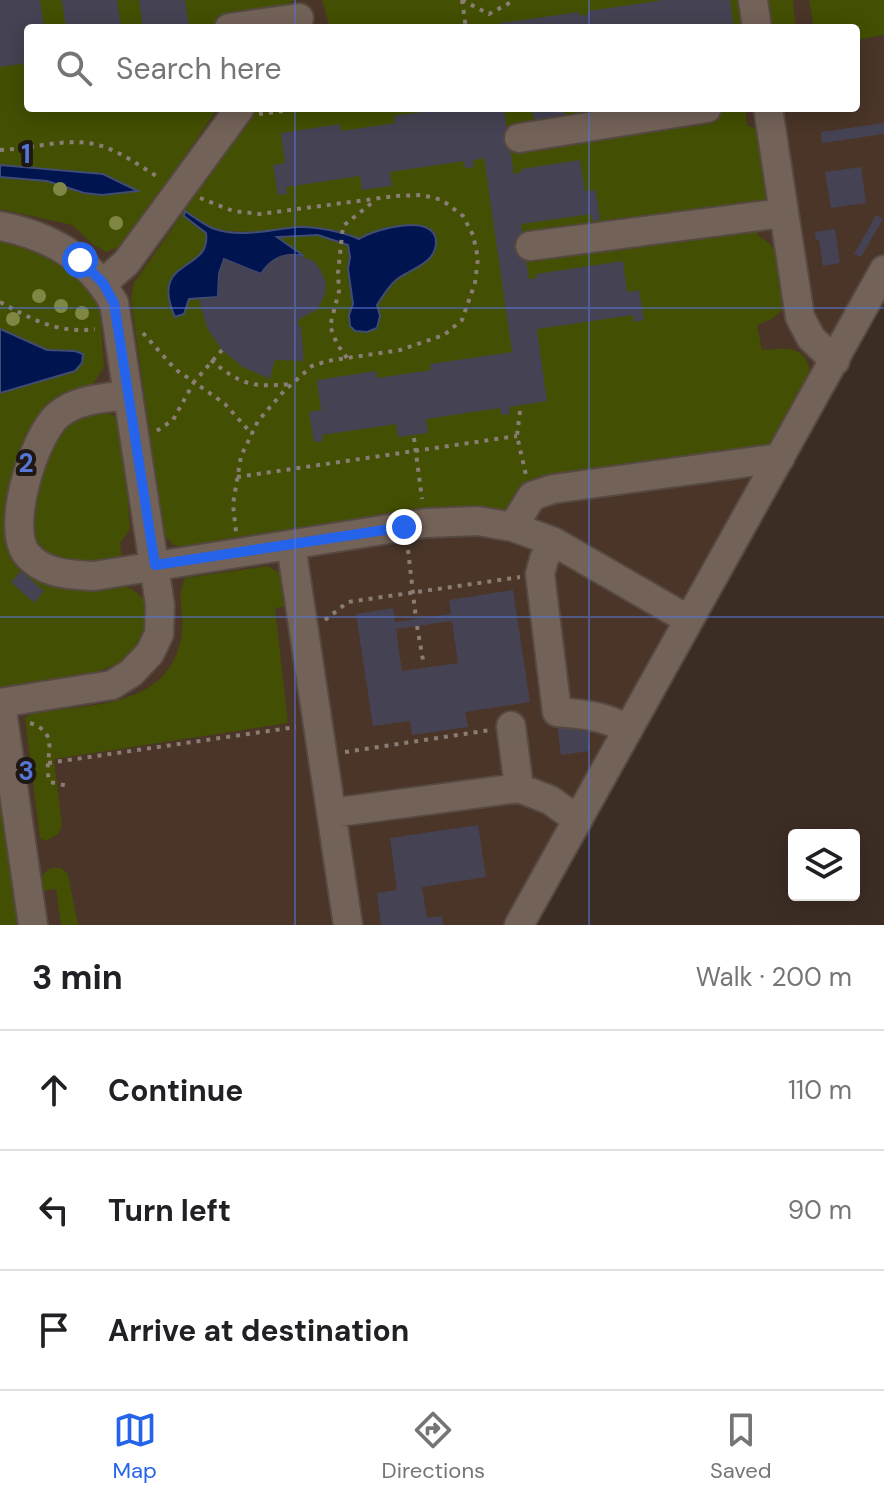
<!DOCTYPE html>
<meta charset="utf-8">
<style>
body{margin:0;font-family:"DM Sans",sans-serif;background:#f2f2f2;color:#202124}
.controls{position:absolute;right:24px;bottom:24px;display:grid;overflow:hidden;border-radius:8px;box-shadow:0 4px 20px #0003}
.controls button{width:72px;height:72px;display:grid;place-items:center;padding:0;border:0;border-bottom:2px solid #e0e0e0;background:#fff;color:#202124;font:40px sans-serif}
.stop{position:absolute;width:24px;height:24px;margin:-18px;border:6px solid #2563eb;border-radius:50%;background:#fff}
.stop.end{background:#2563eb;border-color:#fff;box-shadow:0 2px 8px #0008}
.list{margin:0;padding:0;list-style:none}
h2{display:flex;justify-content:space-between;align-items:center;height:104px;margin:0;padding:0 32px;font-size:34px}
h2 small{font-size:26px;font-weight:400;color:#757577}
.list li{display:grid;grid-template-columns:52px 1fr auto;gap:24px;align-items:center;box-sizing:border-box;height:120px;padding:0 32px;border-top:2px solid #e0e0e0}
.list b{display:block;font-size:30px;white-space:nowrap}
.list em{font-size:26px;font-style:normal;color:#757577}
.icon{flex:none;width:44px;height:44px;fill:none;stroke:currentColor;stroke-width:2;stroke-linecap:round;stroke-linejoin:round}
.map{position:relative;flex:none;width:884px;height:925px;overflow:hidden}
.search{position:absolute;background:#fff;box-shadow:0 4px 20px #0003;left:24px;right:24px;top:24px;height:88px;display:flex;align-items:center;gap:20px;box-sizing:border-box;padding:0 28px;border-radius:8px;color:#757577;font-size:30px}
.sheet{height:464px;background:#fff}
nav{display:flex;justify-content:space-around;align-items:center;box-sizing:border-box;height:112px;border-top:2px solid #e0e0e0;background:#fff;font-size:22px;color:#757577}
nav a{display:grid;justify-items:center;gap:4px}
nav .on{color:#2563eb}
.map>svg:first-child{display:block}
.built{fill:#4a3528;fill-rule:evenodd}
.green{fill:#434f02;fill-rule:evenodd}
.water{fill:#001450;stroke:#414c75;stroke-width:2}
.building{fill:#454353;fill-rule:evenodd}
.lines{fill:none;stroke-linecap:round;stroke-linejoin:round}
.minor-casing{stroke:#564942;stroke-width:32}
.path{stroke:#8a7d76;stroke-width:4;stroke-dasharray:4 6;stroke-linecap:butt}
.minor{stroke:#736258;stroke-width:28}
.tree{fill:#808744}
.route{stroke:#2563eb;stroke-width:10}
.grid{fill:none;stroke:#5675d4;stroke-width:2;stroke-opacity:0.55}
.grid-label{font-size:26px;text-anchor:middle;font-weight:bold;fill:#5675d4;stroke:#1e1713;stroke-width:8;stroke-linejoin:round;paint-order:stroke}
</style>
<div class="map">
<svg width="884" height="925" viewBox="0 0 884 925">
<rect width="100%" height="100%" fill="#3c2d24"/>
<path class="built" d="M0 0H884V298L535 925H0ZM28 28H856V108H28Z"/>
<path class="green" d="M0 0H294L284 7 271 28H28V108H218L124 245 106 252 94 245 72 225 0 209V177L47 181 84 193 102 195 137 191 103 174 0 165Z
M322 0H793L796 28H327L329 24Z
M809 0H884V35L856 40V28H814Z
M256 108H745L747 126 756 128C762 139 772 182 769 194 767 201 759 204 754 207L758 236C785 248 781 282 784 308L772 319 757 325 762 350C788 348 808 344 811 378L769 449 542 479 518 491 505 510 185 548 174 545 164 535 131 299 134 283ZM186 212 212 228 229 231 265 232 299 227 347 233 418 267 394 281 377 305 380 316 349 315C354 300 350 289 348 273 347 264 350 255 348 245L318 235 275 237 302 255 281 256 265 268 224 259 219 274 218 297 189 299 187 264C201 256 209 250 206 233L191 223Z
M0 236 36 246 91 286 100 311 104 367 93 384 98 409 115 416 123 429 130 529 120 543 125 586C142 594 147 600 148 618 152 679 43 681 0 687V393L24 385 60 351 47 350 0 329Z
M268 566 281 574 290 606 275 608 288 723 54 759 62 826 58 834 46 841 40 838 25 718 34 712C93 705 173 707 182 632 184 613 176 596 185 578Z
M0 770 22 925H0Z
M51 868H61L68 874 78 925H61L56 889 40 891C38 879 42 874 51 868Z"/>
<path class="water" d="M0 165 103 174 138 191 102 195 84 193 47 181 0 177Z
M185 211C194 217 203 224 212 228 240 239 271 229 298 227 315 226 344 232 359 239 374 229 436 212 436 242 436 264 410 269 396 280 389 286 382 297 377 305L380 316 377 328 367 332 355 331 350 326 349 315 353 304 348 269 350 257 348 245 318 235 277 237 304 256C285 252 271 258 261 274L224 259 219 274 218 297 189 299 184 314 175 317C148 257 212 273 206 233L184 216Z
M0 329 47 350 75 351 83 354 82 363 75 371 0 393Z"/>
<path class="building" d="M0 0H40L44 28H28V63L0 67Z
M62 0H117L121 28H66Z
M139 0H185L189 27 143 28Z
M664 0H730L734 28H501L500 23 579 12 580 16 589 14 588 11Z
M449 108H504L514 174 521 172V169L580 160 585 191 596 190 600 220 592 221 591 214 521 224 529 279 537 278 536 274 623 261 627 292 639 290 644 320 634 322 633 315 537 329 547 401 509 407 510 414 501 415 500 408 426 419 428 433 398 437 396 424 322 435 323 441 314 442 309 412 321 410 317 380 376 371 377 378 431 370 430 364 512 352 484 158 473 160 474 167 465 168 464 161 390 172 392 186 362 190 360 176 286 187 287 194 278 195 273 165 285 163 281 133 340 124 341 131 395 123 394 116Z
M532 108H563L566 126 535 130Z
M884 123V134L822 143 821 132Z
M861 167 866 203 831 208 825 172Z
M876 215 883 219 861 257 854 254Z
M835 229 840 263 823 266 819 240H816L815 232Z
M293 254 314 261 321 271 326 283 325 294 317 310 298 320 299 326H301L304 361 275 360 270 379 243 367 222 350 207 328 199 300 218 297 219 274 224 259 261 274 270 262 281 256Z
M21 571 44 591 34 603 11 582Z
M513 590 530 702 465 712 468 727 412 735 410 721 373 726 356 614 393 608 395 622 451 614 449 600ZM452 621 458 663 402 671 396 629Z
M586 719 590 751 561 755 557 724Z
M478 825 486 877 422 887 427 918 442 916 443 925H381L377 893 397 890 390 838Z"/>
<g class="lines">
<g class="minor-casing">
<path id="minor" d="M753 0 757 28
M229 28 299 18
M768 108 800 317 811 338 835 361
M519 138 707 108
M0 226C50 236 89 258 114 303L160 605 159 634 150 653 131 673 112 685 0 703
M530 246 783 213
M103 283 126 263 240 108
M128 395C104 398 77 399 58 415 34 436 6 526 26 553 42 574 70 575 94 576L426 523 478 521 513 527 554 542 689 620
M513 527 532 496 553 489 780 458
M554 542 544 559 540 574 557 712C582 714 607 716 628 730
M291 545 348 925
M1 703 33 925
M511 726 519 788
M331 813 519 788 550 800 578 820
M519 925 884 270"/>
</g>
<path class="path" d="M462 0 489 14 515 0
M462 0 466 28
M259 114 305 108
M0 150C31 149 63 138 94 144 118 149 139 166 160 178
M200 198 233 211 260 214 396 196 422 195 442 200 463 216 473 235 478 258 475 283 462 320 444 335 400 350 327 361 312 366 284 391 258 421 241 456 233 504 236 532
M0 302C31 319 58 334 95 329
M143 333 175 369 194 382 173 420 155 432
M222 350 194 382 225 404 252 434
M347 358 337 344 330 326 339 291 338 273 343 226 373 202
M211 360C239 384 253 388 290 384
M520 411 517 436 526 475
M414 438 422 499
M237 477 517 436
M408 550 416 619
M325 620 348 602 520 577
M417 626 423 660
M30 723C64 734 41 760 50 782L68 786
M345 752 490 730
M48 763 296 727"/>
<use href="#minor" class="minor"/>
</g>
<g class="tree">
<circle cx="60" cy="189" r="7"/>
<circle cx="116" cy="223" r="7"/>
<circle cx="39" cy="296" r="7"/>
<circle cx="61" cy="306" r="7"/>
<circle cx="82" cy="313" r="7"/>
<circle cx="13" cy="319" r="7"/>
</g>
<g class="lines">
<path class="route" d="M80 260 103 283 114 303 155 565 404 527"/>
</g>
<path class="grid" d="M295 0V28M589 0V28M295 108V925M589 108V925M0 308H884M0 617H884"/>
<g class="grid-label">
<text x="26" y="163">1</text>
<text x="26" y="472">2</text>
<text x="26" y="780">3</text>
</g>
</svg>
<div class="controls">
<button><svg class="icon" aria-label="layers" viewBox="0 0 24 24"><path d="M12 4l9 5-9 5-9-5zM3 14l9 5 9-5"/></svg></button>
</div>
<div class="stop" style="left:80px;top:260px"></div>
<div class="stop end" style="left:404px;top:527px"></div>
<div class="search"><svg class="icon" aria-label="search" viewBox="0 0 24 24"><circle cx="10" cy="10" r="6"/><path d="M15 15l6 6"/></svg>Search here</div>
</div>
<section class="sheet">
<h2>3 min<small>Walk · 200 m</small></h2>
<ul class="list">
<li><svg class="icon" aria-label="ahead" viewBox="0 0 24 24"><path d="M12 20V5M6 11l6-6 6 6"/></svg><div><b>Continue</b></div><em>110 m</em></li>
<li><svg class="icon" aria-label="left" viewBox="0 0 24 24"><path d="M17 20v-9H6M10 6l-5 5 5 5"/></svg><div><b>Turn left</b></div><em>90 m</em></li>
<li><svg class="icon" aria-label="arrive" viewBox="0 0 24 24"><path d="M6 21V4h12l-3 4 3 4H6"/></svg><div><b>Arrive at destination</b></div></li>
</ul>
</section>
<nav>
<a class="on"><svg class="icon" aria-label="map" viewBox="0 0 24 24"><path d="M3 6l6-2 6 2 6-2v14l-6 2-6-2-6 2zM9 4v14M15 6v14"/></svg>Map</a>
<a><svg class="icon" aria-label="directions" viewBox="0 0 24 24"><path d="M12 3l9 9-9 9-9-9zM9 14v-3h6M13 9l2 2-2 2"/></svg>Directions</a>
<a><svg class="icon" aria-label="saved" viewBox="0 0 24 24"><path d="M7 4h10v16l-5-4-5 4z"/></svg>Saved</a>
</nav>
